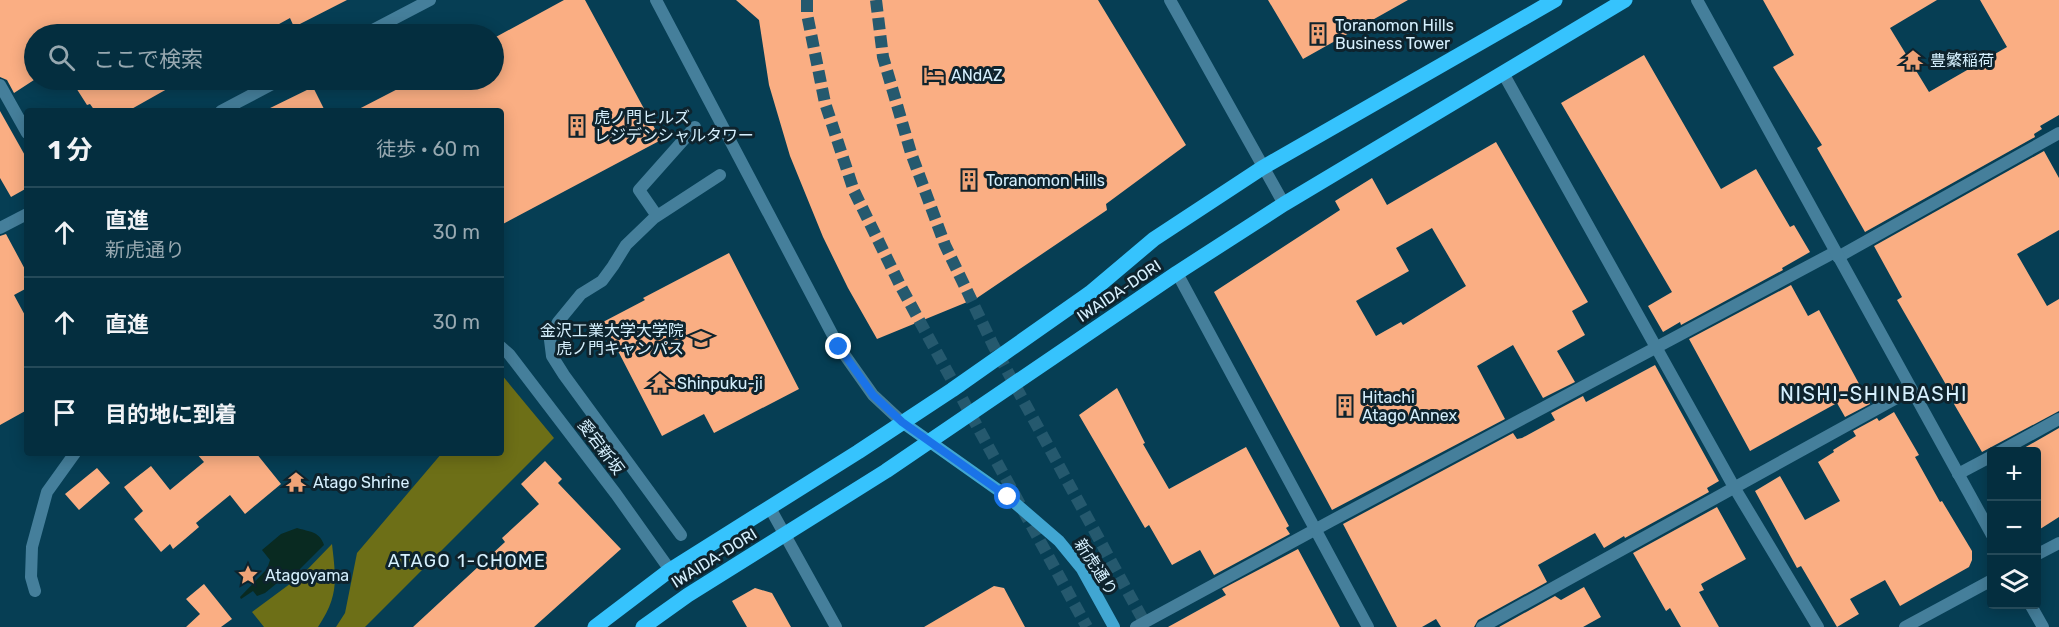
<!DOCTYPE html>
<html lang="ja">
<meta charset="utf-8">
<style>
body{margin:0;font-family:Rubik,"Noto Sans JP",sans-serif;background:#0d3646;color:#f1f3f6}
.controls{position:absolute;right:18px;bottom:18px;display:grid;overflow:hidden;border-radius:6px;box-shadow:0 3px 15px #0003}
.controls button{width:54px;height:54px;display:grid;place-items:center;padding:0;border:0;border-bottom:2px solid #254a59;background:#042e3f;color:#f1f3f6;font:30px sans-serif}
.stop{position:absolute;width:18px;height:18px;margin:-14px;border:4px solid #1a73e8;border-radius:50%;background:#fff}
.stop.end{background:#1a73e8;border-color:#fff;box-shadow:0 2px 6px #0008}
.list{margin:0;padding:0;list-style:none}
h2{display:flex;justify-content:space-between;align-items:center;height:78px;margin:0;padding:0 24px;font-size:26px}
h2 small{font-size:20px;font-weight:400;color:#97a8b0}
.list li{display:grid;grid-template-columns:39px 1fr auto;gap:18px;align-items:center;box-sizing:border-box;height:90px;padding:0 24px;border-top:2px solid #254a59}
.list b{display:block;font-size:22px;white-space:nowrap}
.list p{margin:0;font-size:20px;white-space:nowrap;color:#97a8b0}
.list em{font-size:20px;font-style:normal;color:#97a8b0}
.icon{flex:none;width:33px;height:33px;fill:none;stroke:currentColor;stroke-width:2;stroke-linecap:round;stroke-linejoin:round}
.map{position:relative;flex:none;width:2059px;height:627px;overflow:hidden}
.search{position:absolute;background:#042e3f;box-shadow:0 3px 15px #0003;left:24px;top:24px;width:480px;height:66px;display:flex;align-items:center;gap:15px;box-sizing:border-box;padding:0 21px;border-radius:33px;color:#97a8b0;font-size:22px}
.panel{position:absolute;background:#042e3f;box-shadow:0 3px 15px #0003;left:24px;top:108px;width:480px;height:348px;border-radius:6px}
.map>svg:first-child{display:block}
.forest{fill:#6d6f17}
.water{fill:#092a21}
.building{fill:#faae83;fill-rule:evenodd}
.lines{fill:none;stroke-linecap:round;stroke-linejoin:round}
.secondary-tunnel{stroke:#25596e;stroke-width:12;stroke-dasharray:12 6;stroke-linecap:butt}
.pedestrian{stroke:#457f9b;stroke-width:12}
.minor{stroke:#457f9b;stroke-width:12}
.tertiary{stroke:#457f9b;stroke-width:12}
.secondary{stroke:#41a6d2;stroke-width:12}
.primary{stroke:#36c3fd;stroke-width:15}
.route{stroke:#1a73e8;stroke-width:8}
.labels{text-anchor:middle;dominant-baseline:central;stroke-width:6;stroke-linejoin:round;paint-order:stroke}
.poi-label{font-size:16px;fill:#d6f0fe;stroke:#0e232d;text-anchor:start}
.street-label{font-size:16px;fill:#d6f0fe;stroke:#0e232d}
.neighbourhood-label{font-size:18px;letter-spacing:1.5px;fill:#d6f0fe;stroke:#0e232d}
.quarter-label{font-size:20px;letter-spacing:1.5px;fill:#d6f0fe;stroke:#0e232d}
</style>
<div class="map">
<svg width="2059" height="627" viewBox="0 0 2059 627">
<rect width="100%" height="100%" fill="#063e54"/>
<path class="forest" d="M501 374 554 438 365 627H336L345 613 357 553 442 453H501Z
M332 544C336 580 339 595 318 627H264L252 612 302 575Z"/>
<path class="water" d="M297 528C310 532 319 531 324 545L298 571 282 579 265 593 257 596 253 591 241 599 240 597 267 569 270 560 262 550 281 534Z"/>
<path class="building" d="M0 0H347L294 27 290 18 261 34H34V80L14 93 7 80 0 77Z
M564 0H585L661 140 501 225V111H355L415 80H494V38Z
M736 0H1098L1186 145 1106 204 1107 210 977 298 877 339 848 288 823 237 790 156 769 85 759 20Z
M1268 0H1408L1303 59Z
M1763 0H1937L1890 28 1929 92 2007 47 1980 0H2059V115L2040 126 2042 129 2034 134 2035 137 1865 232 1817 148 1822 145 1773 67 1794 55Z
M1644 55 1721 189 1756 169 1790 227 1794 225 1810 252 1782 268 1783 270 1681 325 1680 322 1663 332 1648 306 1672 292 1561 103Z
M71 80H183L128 111H95L90 104 87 105Z
M313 87 325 111H264Z
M0 111 27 159V188L11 197 0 178Z
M1496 142 1588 302 1572 311 1585 335 1557 351 1575 382 1543 398 1513 345 1477 366 1505 419 1332 510 1214 292 1340 210 1335 201 1372 178 1387 205ZM1432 228 1466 286 1403 325 1401 322 1376 336 1356 301 1409 271 1396 248Z
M2044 151 2059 178V230L2017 254 2047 306 2059 299V411L1982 452 1954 404 1956 402 1897 300 1902 297 1874 246Z
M6 234 27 273V288L14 295 27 319V410L0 425V236Z
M729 253 799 389 714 433 704 414 662 436 603 322 645 300 643 298Z
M1791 285 1808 316 1819 310 1870 404 1845 417 1837 403 1750 451 1689 339Z
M1655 365 1719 481 1707 488 1709 492 1625 538 1624 536 1604 548 1595 533 1538 565 1547 582 1478 620 1474 627H1441L1436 619 1422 627H1397L1343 524 1513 433 1517 439 1522 438 1555 420 1551 413 1583 396 1586 402Z
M1117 388 1145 443 1143 444 1169 489 1246 447 1289 526 1286 528 1290 534 1214 575 1200 550 1172 565 1149 525 1145 528 1079 415Z
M1894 412 1919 455 1915 457 1940 502 1942 501 1972 551V560L1969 567 1900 606 1885 580 1850 599 1859 614 1837 627 1801 566 1797 568 1755 491 1780 476 1805 520 1840 501 1818 462 1834 452 1833 450 1856 436 1853 431 1877 418 1879 421Z
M2059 428V517L2037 531V452H2017Z
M196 453H256L281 484 245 514 230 495 196 523 199 527 185 539 173 549 170 544 161 552 134 519 143 511 124 487 151 466 170 490 204 462Z
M545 461 562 479 558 483 621 549 534 627H413L505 542 502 538 539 504 521 484Z
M97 468 110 483 79 510 65 494Z
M1717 507 1746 559 1701 584 1704 590 1699 592 1719 627H1681L1670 608 1666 611 1633 553Z
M1298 549 1340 627H1168L1226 595 1222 589Z
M204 584 232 619 221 627H186L200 614 186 599Z
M994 586 1004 588 1025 627H924Z
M1584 587 1601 617 1583 627H1499L1555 596 1561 600Z
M755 588 772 593 791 627H747L732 601Z"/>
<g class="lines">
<path class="secondary-tunnel" d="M807 0V14L825 103 854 191 901 287 1087 627
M876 0 883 57 911 153 945 245 993 345 1147 627"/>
<path class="pedestrian" d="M657 216 639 190 695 127
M681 535 564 375 552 356 550 340 558 322 581 294 602 281 613 266 626 245 654 218 720 175"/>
<path class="minor" d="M365 34 430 0
M1503 73 1734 487 1818 627
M0 85 27 133
M221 111 280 80
M0 228 27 214
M1838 257 2059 133
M1177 273 1368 627
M501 347 509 354 616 494 670 570
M1999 452 2059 419
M1958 474 1992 456
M2036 555 2059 543
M35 591 31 577 32 547 47 492 75 453
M1136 627 1331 521 1835 252
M1482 627 1911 390
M1905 627 1992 580"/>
<path class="tertiary" d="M656 0 839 347 873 395 902 422
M1170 0 1284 204
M1697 0 1992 535
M770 508 836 627
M2030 604 2043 627"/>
<path class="secondary" d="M902 422 1008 497 1059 541 1082 569 1114 627"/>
<path class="primary" d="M595 627 670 570 858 452 952 390 1090 293 1154 239 1262 168 1555 0
M643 627 688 595 886 471 1177 273 1284 204 1625 0"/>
</g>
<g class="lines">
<path class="route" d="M839 347 873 395 902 422 1008 497"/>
</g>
<defs>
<g id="building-bare" transform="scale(1.62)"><path d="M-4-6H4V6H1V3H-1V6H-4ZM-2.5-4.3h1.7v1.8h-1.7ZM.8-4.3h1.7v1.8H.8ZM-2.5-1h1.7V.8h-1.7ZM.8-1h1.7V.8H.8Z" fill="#efa377" stroke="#0e232d" stroke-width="2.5" paint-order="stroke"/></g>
<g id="temple-bare" transform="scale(1.62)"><path d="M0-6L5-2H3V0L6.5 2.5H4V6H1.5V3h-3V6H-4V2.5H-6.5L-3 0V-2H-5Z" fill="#efa377" stroke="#0e232d" stroke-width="2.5" paint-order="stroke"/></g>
<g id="hotel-bare" transform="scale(1.62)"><path d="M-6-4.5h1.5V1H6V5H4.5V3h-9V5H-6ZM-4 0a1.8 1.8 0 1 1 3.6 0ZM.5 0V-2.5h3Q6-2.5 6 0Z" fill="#efa377" stroke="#0e232d" stroke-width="2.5" paint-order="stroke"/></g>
<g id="university-bare" transform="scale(1.62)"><path d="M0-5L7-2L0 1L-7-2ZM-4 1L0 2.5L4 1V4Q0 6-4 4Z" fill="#efa377" stroke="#0e232d" stroke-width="2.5" paint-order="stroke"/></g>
<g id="sight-bare" transform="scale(1.62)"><path d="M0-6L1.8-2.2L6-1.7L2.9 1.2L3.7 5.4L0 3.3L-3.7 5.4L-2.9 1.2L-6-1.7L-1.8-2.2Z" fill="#efa377" stroke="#0e232d" stroke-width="2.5" paint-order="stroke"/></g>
</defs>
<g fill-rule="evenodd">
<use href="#building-bare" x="1318" y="34"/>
<use href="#temple-bare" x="1913" y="60"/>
<use href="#hotel-bare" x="934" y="75"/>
<use href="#building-bare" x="577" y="126"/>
<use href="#building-bare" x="969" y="180"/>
<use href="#university-bare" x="701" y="339"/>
<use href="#temple-bare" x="660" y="383"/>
<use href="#building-bare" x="1345" y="406"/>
<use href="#temple-bare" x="296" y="482"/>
<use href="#sight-bare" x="248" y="575"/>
</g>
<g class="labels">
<g class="poi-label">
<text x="1335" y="25">Toranomon Hills<tspan x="1335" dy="18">Business Tower</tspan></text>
<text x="1930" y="60">豊繁稲荷</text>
<text x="951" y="75">ANdAZ</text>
<text x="594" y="117">虎ノ門ヒルズ<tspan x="594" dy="18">レジデンシャルタワー</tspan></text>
<text x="986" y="180">Toranomon Hills</text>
<text x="684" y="330" text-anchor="end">金沢工業大学大学院<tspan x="684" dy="18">虎ノ門キャンパス</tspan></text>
<text x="677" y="383">Shinpuku-ji</text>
<text x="1362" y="397">Hitachi<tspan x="1362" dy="18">Atago Annex</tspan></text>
<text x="313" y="482">Atago Shrine</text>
<text x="265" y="575">Atagoyama</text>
</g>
<g class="street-label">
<text transform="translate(1119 291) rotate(-34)">IWAIDA-DORI</text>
<text transform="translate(601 447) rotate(53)">愛宕新坂</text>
<text transform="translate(714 558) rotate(-32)">IWAIDA-DORI</text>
<text transform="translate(1096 567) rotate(57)">新虎通り</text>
</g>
<g class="neighbourhood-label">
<text x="467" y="561">ATAGO 1-CHOME</text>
</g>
<g class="quarter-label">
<text x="1874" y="394">NISHI-SHINBASHI</text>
</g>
</g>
</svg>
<div class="controls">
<button>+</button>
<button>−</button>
<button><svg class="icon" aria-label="layers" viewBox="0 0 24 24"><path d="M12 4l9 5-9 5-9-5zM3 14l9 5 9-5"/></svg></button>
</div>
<div class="stop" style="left:1008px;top:497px"></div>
<div class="stop end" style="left:839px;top:347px"></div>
<div class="search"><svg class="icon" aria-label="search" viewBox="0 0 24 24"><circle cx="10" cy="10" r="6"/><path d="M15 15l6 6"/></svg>ここで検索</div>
<section class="panel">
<h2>1 分<small>徒歩 · 60 m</small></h2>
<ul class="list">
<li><svg class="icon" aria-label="ahead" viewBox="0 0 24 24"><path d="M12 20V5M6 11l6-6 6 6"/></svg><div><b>直進</b><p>新虎通り</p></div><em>30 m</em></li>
<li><svg class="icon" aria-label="ahead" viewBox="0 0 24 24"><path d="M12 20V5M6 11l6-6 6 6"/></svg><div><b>直進</b></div><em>30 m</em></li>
<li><svg class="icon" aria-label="arrive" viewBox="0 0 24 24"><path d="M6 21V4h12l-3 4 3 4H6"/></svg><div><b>目的地に到着</b></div></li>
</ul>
</section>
</div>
